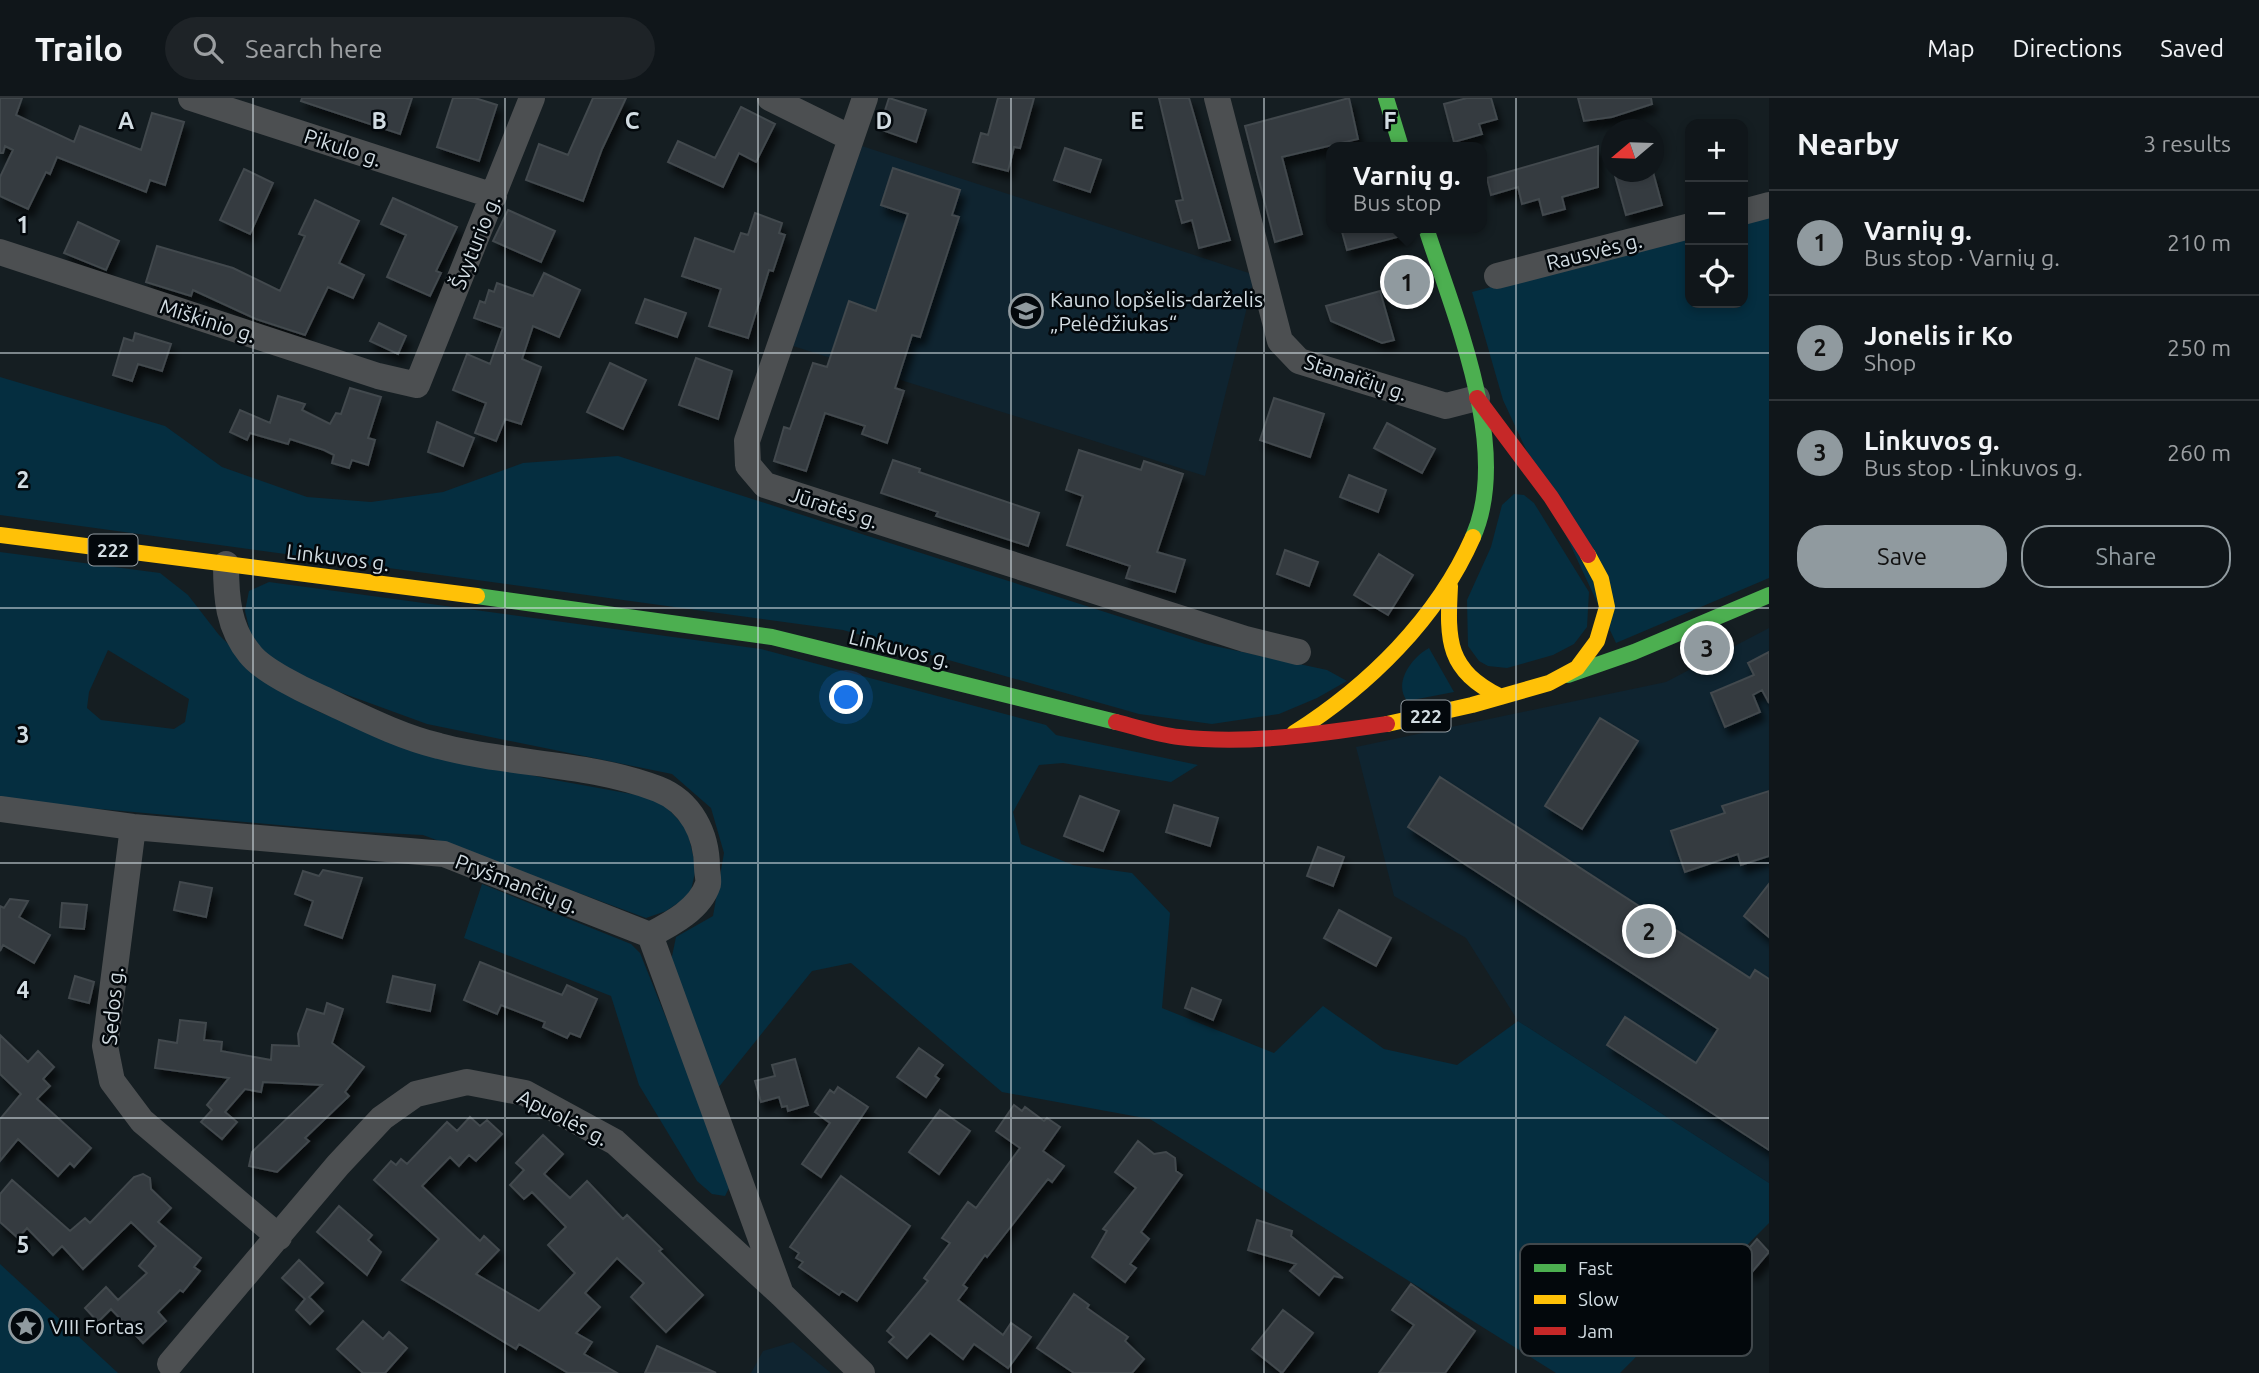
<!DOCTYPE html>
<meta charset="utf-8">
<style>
body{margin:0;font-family:Ubuntu,sans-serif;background:#1e2327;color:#f1f3f6}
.controls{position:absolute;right:21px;top:21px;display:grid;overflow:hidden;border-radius:14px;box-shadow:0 4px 10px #0003}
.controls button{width:63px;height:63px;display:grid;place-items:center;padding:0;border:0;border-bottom:2px solid #303539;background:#10161a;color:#f1f3f6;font:35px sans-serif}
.compass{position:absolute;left:1601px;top:21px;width:63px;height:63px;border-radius:50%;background:#10161a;box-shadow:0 4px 10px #0003;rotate:251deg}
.you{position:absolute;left:847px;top:600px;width:24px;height:24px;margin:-18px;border:5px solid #fff;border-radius:50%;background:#1a73e8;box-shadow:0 0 0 10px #1a73e833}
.badge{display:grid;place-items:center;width:46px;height:46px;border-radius:50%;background:#909a9f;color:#111;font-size:23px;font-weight:700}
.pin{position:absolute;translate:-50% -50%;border:4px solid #fff;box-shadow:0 2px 7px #0006}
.popup{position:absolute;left:1326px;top:44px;width:161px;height:91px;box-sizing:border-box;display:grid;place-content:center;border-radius:14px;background:#10161a;filter:drop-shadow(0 2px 5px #0005);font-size:23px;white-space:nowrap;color:#9c9fa2}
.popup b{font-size:26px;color:#f1f3f6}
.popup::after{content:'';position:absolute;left:50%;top:100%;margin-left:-14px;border:14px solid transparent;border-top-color:#10161a}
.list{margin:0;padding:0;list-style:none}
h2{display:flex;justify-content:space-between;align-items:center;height:91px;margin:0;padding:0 28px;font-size:30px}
h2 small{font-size:23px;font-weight:400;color:#9c9fa2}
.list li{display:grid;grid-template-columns:46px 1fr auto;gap:21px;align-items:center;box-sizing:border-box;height:105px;padding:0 28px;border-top:2px solid #303539}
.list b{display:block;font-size:26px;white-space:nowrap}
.list p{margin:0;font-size:23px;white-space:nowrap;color:#9c9fa2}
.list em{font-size:23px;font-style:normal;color:#9c9fa2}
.actions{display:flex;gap:14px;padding:21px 28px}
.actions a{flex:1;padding:16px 0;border:2px solid #909a9f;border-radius:28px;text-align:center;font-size:24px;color:#909a9f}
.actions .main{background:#909a9f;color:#111}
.icon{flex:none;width:38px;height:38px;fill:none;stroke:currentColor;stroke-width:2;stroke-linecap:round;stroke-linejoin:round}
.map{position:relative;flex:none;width:1769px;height:1275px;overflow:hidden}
header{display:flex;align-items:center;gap:42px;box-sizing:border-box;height:98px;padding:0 35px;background:#10161a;border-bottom:2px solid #303539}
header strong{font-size:33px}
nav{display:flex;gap:38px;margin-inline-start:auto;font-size:24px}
.search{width:490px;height:63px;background:#1e2327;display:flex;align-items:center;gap:18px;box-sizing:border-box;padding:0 24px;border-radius:38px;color:#9c9fa2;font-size:26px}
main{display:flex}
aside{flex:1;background:#10161a}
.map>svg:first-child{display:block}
.built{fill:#0f2430}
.green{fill:#052e40;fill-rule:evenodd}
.building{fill:#343b40;stroke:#42484d;stroke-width:2;filter:url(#shadow)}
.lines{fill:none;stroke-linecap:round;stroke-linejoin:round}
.street{stroke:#4c4f51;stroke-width:26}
.fast{stroke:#4caf50;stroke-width:16}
.slow{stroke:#ffc107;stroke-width:16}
.jam{stroke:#c62828;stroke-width:16}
.grid{fill:none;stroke:#d2dce2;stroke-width:2;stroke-opacity:0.55}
.labels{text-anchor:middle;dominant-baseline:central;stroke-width:5;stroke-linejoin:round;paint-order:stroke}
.shield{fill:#03080c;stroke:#949ca2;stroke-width:2}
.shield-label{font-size:19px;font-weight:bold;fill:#d2dce2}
.street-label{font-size:21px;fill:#d2dce2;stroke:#03080c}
.poi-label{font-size:21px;fill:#d2dce2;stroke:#03080c;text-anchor:start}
.key{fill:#03080c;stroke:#41484c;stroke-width:2}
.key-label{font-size:19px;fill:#d2dce2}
.grid-label{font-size:23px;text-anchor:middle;font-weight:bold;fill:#d2dce2;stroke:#03080c;stroke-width:5;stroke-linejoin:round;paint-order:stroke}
</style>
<header>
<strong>Trailo</strong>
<div class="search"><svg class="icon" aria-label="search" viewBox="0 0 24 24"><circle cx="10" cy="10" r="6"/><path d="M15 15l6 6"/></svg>Search here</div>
<nav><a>Map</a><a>Directions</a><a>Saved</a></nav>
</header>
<main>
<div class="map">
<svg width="1769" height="1275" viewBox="0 0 1769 1275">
<defs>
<filter id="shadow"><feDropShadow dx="4.5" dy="8" stdDeviation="3.5" flood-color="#0009"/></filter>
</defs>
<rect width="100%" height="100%" fill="#151e22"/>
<path class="built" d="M862 48 1255 177 1205 378 793 248Z
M1769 530V1085L1518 923 1466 840 1394 798 1356 649 1666 584Z
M793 1244 831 1275H751L763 1253Z"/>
<path class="green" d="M1769 117V480L1616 545 1503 302 1472 194 1690 137V205H1743V124Z
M0 279 165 328 222 369 307 399 371 404 443 394 523 365 618 358 1205 546 1327 572 1347 583 1317 600 1279 616 1212 626 1139 616 843 532 0 417Z
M1514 396 1524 397 1534 405 1589 494 1587 529 1574 546 1553 557 1507 570 1488 568 1479 563 1468 548 1467 502 1491 449 1502 407Z
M0 454 160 475 188 497 219 537 269 586 317 613 409 650 549 681 659 701 687 731 696 770 690 797 666 813 646 820 423 737 345 733 0 702ZM108 552 189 601 185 624 174 631 101 622 87 610 89 594Z
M269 484 761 551 1046 627 1056 637 1198 667 1171 684 1063 665 1039 667 1013 714 1021 746 1073 767 1132 775 1170 815 1162 910 1274 955 1323 908 1384 951 1457 967 1518 923 1769 1085V1125L1620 1275H1556L1150 1021 1002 994 851 865 812 873 718 990 671 863 676 839 713 818 724 755 711 710 672 676 427 626 312 584 263 556 250 534 245 513 249 493Z
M1429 550 1454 594 1407 603C1393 585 1412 559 1429 550Z
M482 786 631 846 640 855 732 1084 725 1098 712 1096 697 1083 639 987 611 898 464 840Z
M0 1166 118 1275H0Z"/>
<path class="building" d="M0 0H22L16 17 74 44 80 28 141 52 152 15 184 24 165 87 150 82 146 94 57 59 50 76 46 74 28 111 0 98V79L13 52 5 48 3 55H0Z
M302 0H412L400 36 301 3Z
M453 0H475L497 7 479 63 437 49Z
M593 0H626L602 51 583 103 526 82 539 46 568 57Z
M889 0 926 12 916 44 879 31Z
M998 0H1034L1020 50 1014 49 1008 73 973 64 981 35 988 37Z
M1159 0H1189L1230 142 1199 150 1192 122 1182 125 1176 103 1183 102Z
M1349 0 1358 41 1282 59 1302 136 1275 144 1245 28Z
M1467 0H1491L1497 21 1479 26 1482 36 1454 44 1444 6Z
M1578 0H1651L1652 6 1612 19 1584 23Z
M741 9 775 26 756 64 739 55 723 89 668 64 678 43 715 60Z
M1598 48V89L1562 99 1565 111 1543 117 1539 101 1522 106 1518 89 1491 97 1487 80Z
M1065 50 1101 62 1090 94 1054 82Z
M893 70 960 92 952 117 959 119 920 239 912 237 895 290 904 293 887 345 862 336 865 328 825 315 806 373 774 363 784 329 790 331 813 265 827 269 849 203 876 213 908 116 881 107Z
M244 71 273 85 250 136 220 122Z
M1614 74H1653L1662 107 1626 117Z
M393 100 457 129 436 173 441 175 430 198 387 179 406 137 381 126Z
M315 102 359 123 339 165 364 177 353 200 328 189 305 237 256 221 193 192 191 198 146 184 157 148 233 170 280 193 305 138 299 136Z
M508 112 555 133 541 164 493 143Z
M755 115 782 125 779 135 785 137 773 173 769 172 748 240 709 228 721 191 682 178 695 140 734 154 741 135 748 137Z
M78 124 119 143 106 172 64 155Z
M1341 130H1405V137L1347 152Z
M544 175 580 192 559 239 533 228 522 261 541 269 521 326 505 321 496 343 475 335 486 305 453 292 467 256 490 266 503 230 474 220 480 203 485 205 489 192 494 194 497 185 533 198Z
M1380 193 1394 242 1382 245 1331 223 1326 208Z
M645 201 686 215 677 239 636 225Z
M379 225 406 238 398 256 370 243Z
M135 235 171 246 162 273 138 266 132 283 113 277 124 240 133 243Z
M696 260 732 273 718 321 679 307Z
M610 265 646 282 623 331 587 314Z
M350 290 381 299 368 340 375 342 368 367 352 362 349 370 332 365 334 357 324 352 290 341 288 346 250 335 247 342 230 334 240 312 270 325 278 298 305 306 302 312 330 326 336 315 341 316Z
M1274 300 1324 316 1310 359 1260 342Z
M437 324 474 340 463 368 428 354Z
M1387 325 1435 351 1422 375 1374 350Z
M1079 352 1141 372 1144 363 1183 376 1157 454 1185 462 1175 494 1126 480 1130 468 1067 447 1083 398 1066 392Z
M893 362 920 371 919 374 1039 415 1028 448 936 418 938 414 881 395Z
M1349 377 1386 392 1378 414 1340 399Z
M1285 452 1318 464 1309 488 1277 476Z
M1379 456 1413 477 1388 517 1354 497Z
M1769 554V605L1762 592 1753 597 1760 614 1725 629 1711 595 1754 577 1748 565Z
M1600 620 1638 643 1582 731 1545 708Z
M1440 679 1750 880 1755 872 1769 881V1052L1607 947 1625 919 1696 965 1718 931 1408 729Z
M1769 693V758L1741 767 1738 756 1685 774 1671 733 1725 715 1722 708Z
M1080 698 1119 713 1103 753 1064 738Z
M1174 707 1218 720 1210 748 1166 734Z
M1318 749 1344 759 1333 788 1307 778Z
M323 772 362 780 342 840 305 827 313 803 295 796 303 773 319 778Z
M180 784 212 790 206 819 174 812Z
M1769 786V839L1744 818Z
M10 801 28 803 19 819 50 837 34 865 3 847 0 853V808L4 810Z
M62 805 87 807 84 831 60 829Z
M1339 812 1391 840 1376 868 1324 840Z
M480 864 562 897 567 887 597 901 580 939 570 935 567 940 543 929 545 924 501 907 497 916 464 902Z
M75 878 94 884 89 905 69 900Z
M393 878 435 887 430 913 387 904Z
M1192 890 1221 902 1213 922 1185 910Z
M327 905 343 911 332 945 364 969 345 994 349 998 305 1040 309 1043 277 1074 249 1068 252 1054 322 987 263 984 261 994 245 991 225 1014 237 1024 222 1041 201 1024 212 1012 207 1007 229 980 155 970 159 942 177 945 180 922 206 925 204 942 222 944 221 953 271 962 272 947 299 948 298 936 307 911 324 916Z
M0 937 28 964 38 953 54 969 43 981 50 988 37 1001 91 1050 74 1069 70 1065 58 1078 18 1041 0 1063V1021L21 996 0 976Z
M919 950 943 967 935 978 939 981 926 999 897 979Z
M795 961 808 1007 788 1013 787 1008 782 1009 779 999 761 1004 755 983 775 978 772 967Z
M838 989 868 1009 821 1079 802 1066 830 1025 815 1014 830 992 834 995Z
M1014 1007 1022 1013 1025 1009 1044 1023 1047 1020 1060 1029 1043 1053 1064 1068 1052 1084 1048 1081 987 1159 985 1157 963 1187 967 1190 958 1202 1003 1237 1011 1225 1031 1239 1008 1270 974 1246 963 1261 930 1235 907 1260 889 1244 894 1239 887 1233 928 1183 924 1180 950 1145 942 1140 968 1104 976 1110 1020 1050 996 1033Z
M940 1012 970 1033 939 1076 909 1054Z
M470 1019 480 1028 487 1022 502 1036 476 1063 469 1057 459 1068 450 1059 422 1088 480 1143 484 1138 499 1152 476 1176 539 1213 575 1175 548 1147 566 1129 532 1094 524 1101 510 1087 524 1072 516 1065 543 1037 563 1056 544 1076 570 1100 587 1083 623 1121 627 1117 662 1151 659 1153 703 1197 666 1234 631 1199 644 1185 617 1160 585 1195 600 1209 576 1235 592 1244 584 1256 617 1275H568L519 1246 516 1251 402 1182 439 1141 374 1082 391 1063 396 1067 401 1061 407 1066 447 1024 457 1033Z
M1138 1043 1154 1056 1166 1054 1175 1060 1176 1073 1182 1077 1141 1134 1149 1141 1130 1166 1136 1170 1125 1184 1092 1159 1107 1133 1103 1131 1136 1090 1115 1074Z
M143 1076 150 1080 151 1091 171 1110 158 1124 201 1160 194 1169 200 1173 183 1194 180 1192 158 1214 166 1223 143 1245 111 1211 98 1224 85 1210 106 1189 118 1202 147 1175 139 1168 156 1148 131 1124 83 1171 62 1148 53 1157 27 1130 18 1140 0 1124V1096L12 1082 70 1133 85 1120 90 1125 134 1079Z
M841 1078 910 1128 857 1203 842 1193 839 1197 799 1169 803 1164 796 1160 799 1155 790 1149Z
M339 1108 372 1137 368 1142 381 1154 367 1177 317 1134Z
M1257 1122 1292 1133 1291 1138 1343 1180 1334 1178 1319 1197 1290 1173 1296 1166 1248 1152Z
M1757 1141 1769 1154 1752 1174 1739 1162Z
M299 1162 323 1185 309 1199 323 1213 310 1226 296 1212 305 1201 282 1180Z
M1411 1186 1475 1233 1445 1275H1379L1414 1227 1392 1212Z
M1074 1196 1089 1207 1087 1210 1128 1239 1125 1243 1144 1261 1132 1275H1074L1037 1250Z
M1283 1212 1313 1235 1282 1275 1252 1251Z
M363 1223 383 1241 389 1234 407 1250 385 1275H363L337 1251Z
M657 1248 716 1275H645Z"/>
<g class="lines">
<path class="street" d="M191 0 494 98
M770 0 851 40
M865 0 747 343 748 367 765 387 1245 541 1298 554
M1217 0 1280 243 1299 263 1446 308 1477 300
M1743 114 1769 107
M0 154 378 278 417 287 532 0
M1497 178 1690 128
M226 466C226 499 228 530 250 556 262 572 303 592 321 600 360 618 398 638 439 648 510 667 588 664 658 691 691 704 707 736 707 770 707 774 709 782 708 786 700 811 671 826 650 837
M0 711 133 729 444 756 650 837 781 1196
M133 729 105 948 112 983 142 1023 279 1139
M170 1266 338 1067 382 1020 416 996 467 984 525 995 615 1044 781 1196 862 1275"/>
<path class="fast" d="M1386 0 1401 49
M1426 130C1454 217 1512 351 1473 439
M477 498 772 539 1116 624
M1568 577 1634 554 1769 497"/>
<path class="slow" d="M0 437 477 498
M1450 488C1447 544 1447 572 1501 599
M1387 626 1472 607 1549 585 1577 570 1597 543 1607 509 1601 481 1588 457
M1294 635C1368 588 1437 521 1473 439"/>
<path class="jam" d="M1477 300 1551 399 1588 457
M1116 624C1137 629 1158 637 1179 639 1247 647 1320 636 1387 626"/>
</g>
<path class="grid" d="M253 0V1275M505 0V1275M758 0V1275M1011 0V1275M1264 0V1275M1516 0V1275M0 255H1769M0 510H1769M0 765H1769M0 1020H1769"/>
<defs>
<g id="school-ring" transform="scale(1.75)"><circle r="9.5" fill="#03080c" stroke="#909a9f" stroke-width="1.5"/><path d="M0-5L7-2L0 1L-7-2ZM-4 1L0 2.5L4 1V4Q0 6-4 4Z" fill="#909a9f"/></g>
<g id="sight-ring" transform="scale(1.75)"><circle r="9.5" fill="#03080c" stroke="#909a9f" stroke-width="1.5"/><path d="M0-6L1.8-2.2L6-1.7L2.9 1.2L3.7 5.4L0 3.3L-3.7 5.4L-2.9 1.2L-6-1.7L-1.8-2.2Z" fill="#909a9f"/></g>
</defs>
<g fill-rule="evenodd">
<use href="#school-ring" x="1026" y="213"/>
<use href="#sight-ring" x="26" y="1228"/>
</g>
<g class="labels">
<g class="shield">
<rect x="88.5" y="436.5" width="49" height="31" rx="5"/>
<rect x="1401.5" y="602.5" width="49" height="31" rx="5"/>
</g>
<g class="shield-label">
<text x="113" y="452">222</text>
<text x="1426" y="618">222</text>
</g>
<g class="street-label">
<text transform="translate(343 49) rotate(18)">Pikulo g.</text>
<text transform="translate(475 144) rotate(-68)">Švyturio g.</text>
<text transform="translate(1594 153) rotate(-14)">Rausvės g.</text>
<text transform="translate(208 222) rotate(18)">Miškinio g.</text>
<text transform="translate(1356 279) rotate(18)">Stanaičių g.</text>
<text transform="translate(834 409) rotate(18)">Jūratės g.</text>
<text transform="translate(338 459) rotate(7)">Linkuvos g.</text>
<text transform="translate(900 550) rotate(14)">Linkuvos g.</text>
<text transform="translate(517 785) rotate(21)">Pryšmančių g.</text>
<text transform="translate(112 908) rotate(-85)">Sedos g.</text>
<text transform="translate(563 1019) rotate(27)">Apuolės g.</text>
</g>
<g class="poi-label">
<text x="1050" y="201">Kauno lopšelis-darželis<tspan x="1050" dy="24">„Pelėdžiukas“</tspan></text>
<text x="50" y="1228">VIII Fortas</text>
</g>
</g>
<rect x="1520" y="1146" width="232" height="112" rx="10" class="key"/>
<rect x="1534" y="1166" width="32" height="8" fill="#4caf50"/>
<rect x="1534" y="1197" width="32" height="9" fill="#ffc107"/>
<rect x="1534" y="1229" width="32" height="8" fill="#c62828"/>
<g class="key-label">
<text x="1578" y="1177">Fast</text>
<text x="1578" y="1208">Slow</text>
<text x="1578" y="1240">Jam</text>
</g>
<g class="grid-label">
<text x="126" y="31">A</text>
<text x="379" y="31">B</text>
<text x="632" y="31">C</text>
<text x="884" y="31">D</text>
<text x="1137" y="31">E</text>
<text x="1390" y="31">F</text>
<text x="23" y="135">1</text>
<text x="23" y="390">2</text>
<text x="23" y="645">3</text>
<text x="23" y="900">4</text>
<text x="23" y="1155">5</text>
</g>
</svg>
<div class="controls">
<button>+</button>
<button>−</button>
<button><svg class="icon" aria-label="locate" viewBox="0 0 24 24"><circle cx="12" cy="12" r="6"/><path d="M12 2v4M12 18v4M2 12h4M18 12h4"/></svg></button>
</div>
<svg class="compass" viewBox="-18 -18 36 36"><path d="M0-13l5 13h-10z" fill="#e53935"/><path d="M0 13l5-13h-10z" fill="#9c9fa2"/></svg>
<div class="you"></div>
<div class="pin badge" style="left:1407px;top:184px">1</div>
<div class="popup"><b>Varnių g.</b>Bus stop</div>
<div class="pin badge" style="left:1649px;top:833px">2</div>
<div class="pin badge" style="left:1707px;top:550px">3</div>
</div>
<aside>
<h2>Nearby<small>3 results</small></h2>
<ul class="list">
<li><span class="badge">1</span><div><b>Varnių g.</b><p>Bus stop · Varnių g.</p></div><em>210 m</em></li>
<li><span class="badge">2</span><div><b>Jonelis ir Ko</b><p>Shop</p></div><em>250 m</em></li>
<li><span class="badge">3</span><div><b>Linkuvos g.</b><p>Bus stop · Linkuvos g.</p></div><em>260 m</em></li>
</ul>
<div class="actions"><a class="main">Save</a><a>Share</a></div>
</aside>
</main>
